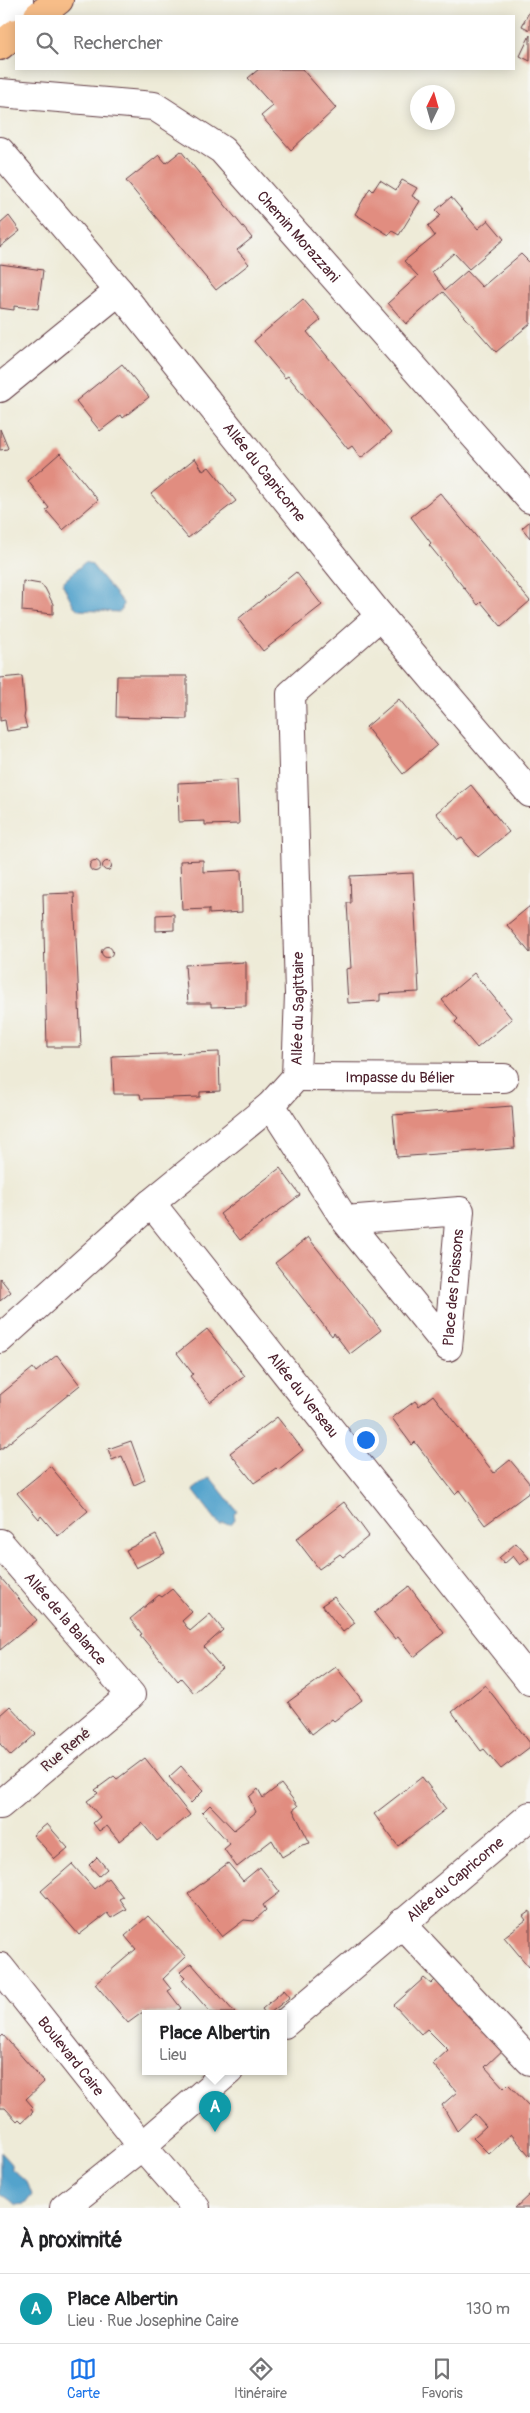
<!DOCTYPE html>
<html lang="fr">
<meta charset="utf-8">
<style>
body{margin:0;font-family:Pangolin,sans-serif;background:#f6f6f6;color:#202124}
.compass{position:absolute;left:410px;top:85px;width:45px;height:45px;border-radius:50%;background:#fff;box-shadow:0 2px 12px #0003;rotate:5deg}
.you{position:absolute;left:365px;top:1439px;width:18px;height:18px;margin:-12px;border:4px solid #fff;border-radius:50%;background:#1a73e8;box-shadow:0 0 0 8px #1a73e833}
.badge{display:grid;place-items:center;width:32px;height:32px;border-radius:50%;background:#1a73e8;color:#fff;font-size:16px;font-weight:700}
.pin{position:absolute;translate:-50% -41px;filter:drop-shadow(0 1px 2px #0008)}
.pin::after{content:'';position:absolute;top:26px;width:18px;height:15px;background:inherit;clip-path:polygon(0 0,100% 0,50% 100%)}
.popup{position:absolute;left:142px;top:2010px;width:145px;height:65px;box-sizing:border-box;display:grid;place-content:center;border-radius:0px;background:#fff;filter:drop-shadow(0 1px 4px #0005);font-size:16px;white-space:nowrap;color:#757577}
.popup b{font-size:19px;color:#202124}
.popup::after{content:'';position:absolute;left:50%;top:100%;margin-left:-10px;border:10px solid transparent;border-top-color:#fff}
.list{margin:0;padding:0;list-style:none}
h2{display:flex;justify-content:space-between;align-items:center;height:65px;margin:0;padding:0 20px;font-size:21px}
h2 small{font-size:16px;font-weight:400;color:#757577}
.list li{display:grid;grid-template-columns:32px 1fr auto;gap:15px;align-items:center;box-sizing:border-box;height:70px;padding:0 20px;border-top:1px solid #e0e0e0}
.list b{display:block;font-size:19px;white-space:nowrap}
.list p{margin:0;font-size:16px;white-space:nowrap;color:#757577}
.list em{font-size:16px;font-style:normal;color:#757577}
.icon{flex:none;width:28px;height:28px;fill:none;stroke:currentColor;stroke-width:2;stroke-linecap:round;stroke-linejoin:round}
.map{position:relative;flex:none;width:530px;height:2208px;overflow:hidden}
.search{position:absolute;background:#fff;box-shadow:0 2px 12px #0003;left:15px;right:15px;top:15px;height:55px;display:flex;align-items:center;gap:12px;box-sizing:border-box;padding:0 18px;border-radius:0px;color:#757577;font-size:19px}
.sheet{height:135px;background:#fff}
nav{display:flex;justify-content:space-around;align-items:center;box-sizing:border-box;height:70px;border-top:1px solid #e0e0e0;background:#fff;font-size:14px;color:#757577}
nav a{display:grid;justify-items:center;gap:2px}
nav .on{color:#1a73e8}
.map>svg:first-child{display:block}
.water{fill:#52a3cc;stroke:#4e617c}
.building{fill:#e18d80}
.lines{fill:none;stroke-linecap:round;stroke-linejoin:round}
.minor-casing{stroke:#633e45;stroke-width:30}
.major-casing{stroke:#633e45;stroke-width:30}
.minor{stroke:#fff;stroke-width:28}
.major{stroke:#f7bd88;stroke-width:28}
.labels{text-anchor:middle;dominant-baseline:central;stroke-width:4;stroke-linejoin:round;paint-order:stroke}
.street-label{font-size:15px;fill:#4a1f2b;stroke:#f6f6f2}
</style>
<div class="map">
<svg width="530" height="2208" viewBox="0 0 530 2208">
<rect width="100%" height="100%" fill="#f6f6f2"/>
<filter id="ink" filterUnits="userSpaceOnUse"><feTurbulence type="fractalNoise" baseFrequency=".02" numOctaves="2"/><feDisplacementMap in="SourceGraphic" scale="10" xChannelSelector="R" yChannelSelector="G"/><feConvolveMatrix kernelMatrix="1 2 1 2 8 2 1 2 1" color-interpolation-filters="sRGB"/></filter>
<filter id="wash" filterUnits="userSpaceOnUse"><feTurbulence type="fractalNoise" baseFrequency=".0096" numOctaves="4" result="noise"/><feDisplacementMap in="SourceGraphic" scale="20" xChannelSelector="R" yChannelSelector="G"/><feGaussianBlur stdDeviation="1.12" result="paint"/><feColorMatrix in="noise" values="0 0 0 0 0 0 0 0 0 0 0 0 0 0 0 0 0 1.4 0 .05"/><feComposite in="paint" operator="in"/></filter>
<g filter="url(#wash)">
<rect width="100%" height="100%" fill="#eeebd8"/>
<path class="water" d="M85 562 91 564 123 603 122 610 119 612 79 610 74 606 62 583Z
M210 1477 237 1511 234 1514 235 1519 231 1524 223 1523 220 1525 193 1490Z
M0 2152 11 2164V2168L28 2184 32 2195 25 2204 17 2205 0 2193Z"/>
<g id="blocks">
<path class="building" d="M530 10V30L522 26Z
M530 35V61L520 56Z
M259 69H302L336 108 291 150 261 116 273 106 248 78Z
M181 151 252 238 237 250 249 264 216 290 126 181 159 155 166 163Z
M380 180 396 190 402 180 417 188 412 196 420 201 399 235 392 231 389 235 355 214 370 188 373 191Z
M451 197 478 229 488 220 504 239 469 269 454 253 432 272 445 290 467 271 482 287 521 254 530 263V324L496 352 443 292 406 324 388 303 418 276 404 261 435 236 428 226 441 215 436 210Z
M9 216 20 231 0 247V224Z
M0 264 43 270 38 309 14 306V310L0 308Z
M303 299 321 320 307 332 391 433 361 458 352 446 348 449 288 376 285 378 254 341Z
M122 364 149 397 123 418 121 415 100 431 76 401Z
M0 429 8 448 7 449 0 450Z
M60 453 98 500 63 530 46 510 49 508 28 481Z
M195 458 203 471 209 467 236 501 188 538 151 494Z
M440 493 530 601 501 626 481 602 478 605 429 545 431 543 411 517Z
M530 521V538L522 528Z
M296 572 322 605 263 651 238 619Z
M23 581 40 584 45 588 53 604V614L22 611Z
M22 676 25 712 24 718 27 728 7 731 5 720 0 721V678Z
M117 676H187V719L116 717Z
M399 699 437 745 403 774 366 727Z
M237 780 239 824 205 825V821L179 822 178 783Z
M471 785 509 832 478 857 462 838 458 840 436 813Z
M203 860V872L241 870 242 912 209 914V909L182 910 180 861Z
M89.5 866a5.5 5.5 0 1 1 11 0a5.5 5.5 0 1 1-11 0Z
M102.5 866a4.5 4.5 0 1 1 9 0a4.5 4.5 0 1 1-9 0Z
M413 873 419 992 380 994V1001L348 1003 346 969 351 968 347 903H351L350 876Z
M74 893 81 1047H47L43 894Z
M530 906V953L507 925Z
M174 914V930L156 931V915Z
M101.5 952a5.5 5.5 0 1 1 11 0a5.5 5.5 0 1 1-11 0Z
M246 962V1006L211 1007V1003H188L185 965Z
M474 973 512 1019 477 1048 455 1022 458 1019 442 1000Z
M219 1052 220 1091 200 1092V1097L141 1099 140 1094H114L112 1056Z
M512 1106 515 1148 397 1157 393 1115Z
M280 1168 300 1195 240 1240 220 1214Z
M308 1237 381 1330 350 1354 334 1333 332 1336 275 1263Z
M0 1278 11 1292 0 1301Z
M207 1329 245 1376 210 1402 190 1376 193 1374 177 1353Z
M57 1355 80 1385 0 1450V1395L33 1368 36 1372Z
M433 1395 494 1473 510 1460 530 1484V1492L485 1525 459 1490 455 1494 415 1442 412 1445 392 1418 415 1401 419 1406Z
M277 1417 303 1450 278 1470 276 1468 254 1483 230 1453Z
M131 1441 145 1480 134 1485 122 1456 112 1460 108 1449Z
M50 1466 88 1511 58 1536 41 1516 39 1519 17 1493Z
M344 1502 369 1536 343 1557 340 1554 319 1569 296 1539Z
M156 1535 165 1553 136 1568 126 1550Z
M516 1543 529 1558 520 1565 513 1556 504 1564 499 1558Z
M0 1577 37 1620 0 1650Z
M409 1586 444 1633 414 1657 398 1637 395 1639 374 1613Z
M172 1589 192 1612 182 1621 190 1631 210 1614 223 1630 204 1647 222 1668 194 1693 181 1678 178 1681 140 1635 142 1634 130 1619 159 1595 162 1597Z
M334 1597 355 1623 343 1632 322 1605Z
M336 1667 362 1700 334 1721 332 1719 312 1734 288 1702Z
M485 1685 530 1743V1747L501 1769 484 1749 481 1751 452 1712Z
M10 1706 36 1734 11 1756 0 1744V1715Z
M145 1758 190 1815 157 1841 142 1823 119 1841 107 1826 99 1831 93 1823 100 1817 87 1801 98 1793 95 1790 114 1776 117 1779Z
M181 1766 203 1791 191 1803 169 1777Z
M422 1777 446 1809 398 1846 374 1814Z
M281 1784 298 1806 293 1810 310 1843 302 1845 282 1857 272 1840 237 1867 224 1849 230 1844 202 1813 210 1805 234 1830 256 1812 249 1797 258 1789 263 1798Z
M47 1824 68 1848 55 1859 33 1835Z
M97 1857 107 1869 99 1876 89 1865Z
M228 1863 243 1881 260 1867 280 1892 263 1905 266 1910 254 1921 244 1920 222 1937 188 1894Z
M72 1864 94 1889 108 1878 123 1897 119 1899 126 1909 111 1918 107 1913 79 1935 41 1891Z
M530 1911V1966L529 1967 504 1937 526 1920 523 1916Z
M148 1916 186 1957 163 1979 171 1989 168 1991 181 2008 175 2013H146V2016L143 2012 128 2023 95 1984 136 1949 125 1936Z
M191 1963 212 1987 235 2013H211L182 1980 185 1977 180 1972Z
M424 1978 431 1984 436 1979 507 2046 485 2067 504 2088 508 2084 530 2107V2156L511 2134 489 2154 473 2138 486 2126 475 2114 457 2131 442 2105 457 2092 433 2064 448 2050 427 2029 421 2034 394 2005Z
M284 1990 290 1997 270 2013H265L262 2009Z
M3 2035 44 2082 26 2099 33 2107 31 2109 33 2112 22 2122 19 2119 17 2121 5 2108H0V2038Z
M530 2194V2208H515Z"/>
</g>
</g>
<g filter="url(#ink)">
<use href="#blocks" fill-opacity="0" stroke="#633e45" stroke-width="1"/>
<g class="lines">
<g class="minor-casing">
<g id="minor">
<path d="M0 16 19 0"/>
<path id="s1" d="M0 93 154 106 222 150 530 499"/>
<path id="s2" d="M0 151 119 291 380 616 530 793"/>
<path d="M0 388 119 291"/>
<path id="s3" d="M296 1077 504 1078"/>
<path id="s4" d="M271 1105 345 1220 448 1347 460 1211 345 1220"/>
<path id="s5" d="M151 1203 530 1681"/>
<path id="s6" d="M0 1339 151 1203 271 1105 296 1077 299 994 291 694 380 616"/>
<path id="s7" d="M0 1543 131 1695 0 1805"/>
<path d="M401 1923 530 2061"/>
<path id="s8" d="M0 1967 142 2146 196 2208"/>
<path id="s9" d="M284 2024 530 1816"/>
<path d="M64 2208 142 2146 229 2071"/>
</g>
</g>
<g class="major-casing">
<path id="major" d="M38 16 59 0
M0 46 16 33"/>
</g>
<use href="#minor" class="minor"/>
<use href="#major" class="major"/>
</g>
</g>
<g class="labels">
<g class="street-label">
<text stroke="none"><textPath href="#s1" startOffset="351">Chemin Morazzani</textPath></text>
<text stroke="none"><textPath href="#s2" startOffset="416">Allée du Capricorne</textPath></text>
<text stroke="none"><textPath href="#s6" startOffset="464">Allée du Sagittaire</textPath></text>
<text stroke="none"><textPath href="#s3" startOffset="104">Impasse du Bélier</textPath></text>
<text stroke="none"><textPath href="#s4" startOffset="360">Place des Poissons</textPath></text>
<text stroke="none"><textPath href="#s5" startOffset="245">Allée du Verseau</textPath></text>
<text stroke="none"><textPath href="#s7" startOffset="100">Allée de la Balance</textPath></text>
<text transform="translate(66 1750) rotate(-40)">Rue René</text>
<text stroke="none"><textPath href="#s9" startOffset="224">Allée du Capricorne</textPath></text>
<text stroke="none"><textPath href="#s8" startOffset="114">Boulevard Caire</textPath></text>
</g>
</g>
</svg>
<svg class="compass" viewBox="-18 -18 36 36"><path d="M0-13l5 13h-10z" fill="#e53935"/><path d="M0 13l5-13h-10z" fill="#757577"/></svg>
<div class="you"></div>
<div class="pin badge" style="left:215px;top:2132px;background:#0f9aa8">A</div>
<div class="popup"><b>Place Albertin</b>Lieu</div>
<div class="search"><svg class="icon" aria-label="search" viewBox="0 0 24 24"><circle cx="10" cy="10" r="6"/><path d="M15 15l6 6"/></svg>Rechercher</div>
</div>
<section class="sheet">
<h2>À proximité<small></small></h2>
<ul class="list">
<li><span class="badge" style="background:#0f9aa8">A</span><div><b>Place Albertin</b><p>Lieu · Rue Josephine Caire</p></div><em>130 m</em></li>
</ul>
</section>
<nav>
<a class="on"><svg class="icon" aria-label="map" viewBox="0 0 24 24"><path d="M3 6l6-2 6 2 6-2v14l-6 2-6-2-6 2zM9 4v14M15 6v14"/></svg>Carte</a>
<a><svg class="icon" aria-label="directions" viewBox="0 0 24 24"><path d="M12 3l9 9-9 9-9-9zM9 14v-3h6M13 9l2 2-2 2"/></svg>Itinéraire</a>
<a><svg class="icon" aria-label="saved" viewBox="0 0 24 24"><path d="M7 4h10v16l-5-4-5 4z"/></svg>Favoris</a>
</nav>
